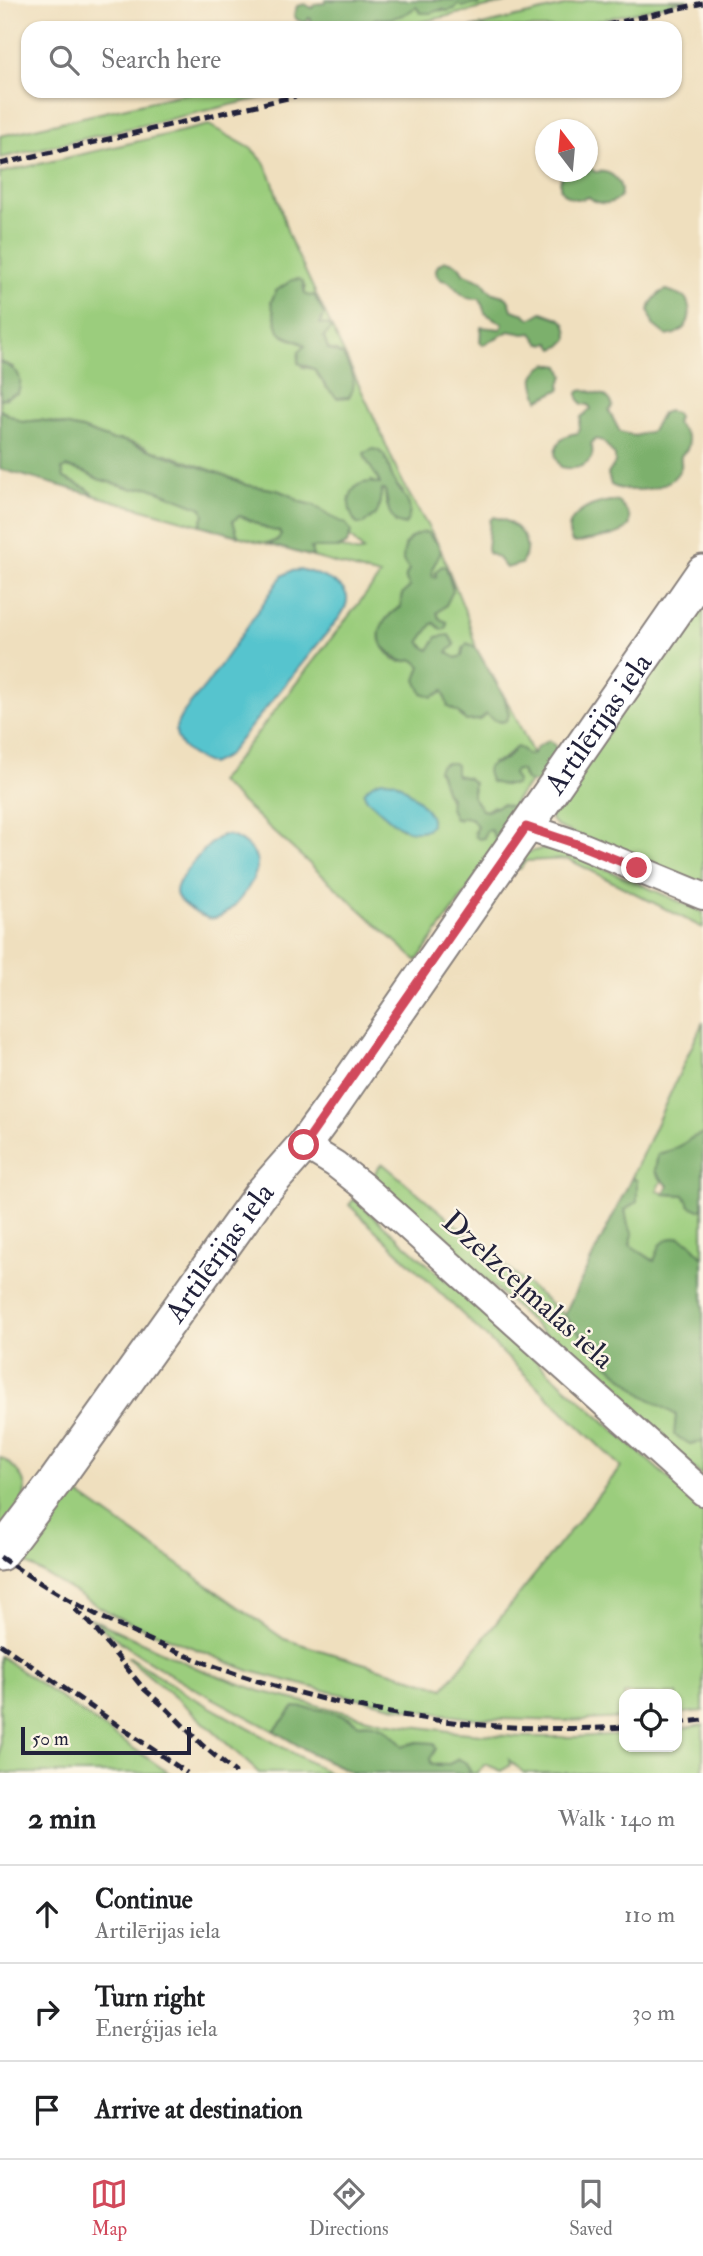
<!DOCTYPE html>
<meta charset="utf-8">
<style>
body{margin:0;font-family:"IM FELL Double Pica",serif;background:#f2f2f2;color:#202124}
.controls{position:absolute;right:21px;bottom:21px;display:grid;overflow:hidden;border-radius:14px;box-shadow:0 2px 5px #0004}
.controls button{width:63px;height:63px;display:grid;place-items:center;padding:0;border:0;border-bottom:2px solid #e0e0e0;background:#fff;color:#202124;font:35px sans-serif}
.compass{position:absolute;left:535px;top:119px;width:63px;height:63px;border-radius:50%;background:#fff;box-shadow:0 2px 5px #0004;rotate:344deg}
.scale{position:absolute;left:21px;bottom:18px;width:170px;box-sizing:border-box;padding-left:7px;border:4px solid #22223b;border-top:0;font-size:19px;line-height:24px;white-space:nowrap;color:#22223b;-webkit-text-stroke:5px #fcf5e5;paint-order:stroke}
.stop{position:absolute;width:21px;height:21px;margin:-16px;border:5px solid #d1495b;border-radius:50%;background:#fff}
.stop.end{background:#d1495b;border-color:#fff;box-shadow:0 2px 7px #0008}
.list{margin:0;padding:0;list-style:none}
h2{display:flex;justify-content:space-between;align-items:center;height:91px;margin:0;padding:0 28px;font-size:30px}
h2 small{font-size:23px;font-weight:400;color:#757577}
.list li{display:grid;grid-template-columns:46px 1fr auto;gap:21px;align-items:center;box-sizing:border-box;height:98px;padding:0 28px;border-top:2px solid #e0e0e0}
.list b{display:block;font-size:26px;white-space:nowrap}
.list p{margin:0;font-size:23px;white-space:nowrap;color:#757577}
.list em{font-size:23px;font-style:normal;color:#757577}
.icon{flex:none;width:38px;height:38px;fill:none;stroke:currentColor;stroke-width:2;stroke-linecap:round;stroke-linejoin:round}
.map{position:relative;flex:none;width:703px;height:1773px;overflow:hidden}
.search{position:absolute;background:#fff;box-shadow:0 2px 5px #0004;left:21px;right:21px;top:21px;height:77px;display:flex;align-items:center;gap:18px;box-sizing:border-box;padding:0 24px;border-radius:21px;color:#757577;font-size:26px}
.sheet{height:385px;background:#fff}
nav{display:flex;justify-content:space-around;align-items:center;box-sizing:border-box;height:98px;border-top:2px solid #e0e0e0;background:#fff;font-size:19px;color:#757577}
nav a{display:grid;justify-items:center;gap:4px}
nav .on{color:#d1495b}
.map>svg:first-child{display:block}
.green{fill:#9bcd7d;stroke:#5e785c;stroke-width:2;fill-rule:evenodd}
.forest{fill:#7cb06c;stroke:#4f6954;stroke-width:2}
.water{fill:#57c4ce;stroke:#3c7384;stroke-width:2}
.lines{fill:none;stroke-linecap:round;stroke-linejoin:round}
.minor-casing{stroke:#88807c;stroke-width:30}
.tertiary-casing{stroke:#88807c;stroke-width:37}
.minor{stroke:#fff;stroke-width:26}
.tertiary{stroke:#fff;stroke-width:33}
.rail{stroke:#22223b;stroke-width:5;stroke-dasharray:10 5;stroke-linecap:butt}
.route{stroke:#d1495b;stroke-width:9}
.labels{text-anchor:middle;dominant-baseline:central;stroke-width:5;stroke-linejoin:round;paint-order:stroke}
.street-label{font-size:30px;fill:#22223b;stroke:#fcf5e5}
</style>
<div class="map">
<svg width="703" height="1773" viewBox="0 0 703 1773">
<rect width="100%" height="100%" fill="#fcf5e5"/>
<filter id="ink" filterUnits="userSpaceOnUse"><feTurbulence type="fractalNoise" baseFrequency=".0143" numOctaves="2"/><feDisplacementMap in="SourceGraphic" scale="14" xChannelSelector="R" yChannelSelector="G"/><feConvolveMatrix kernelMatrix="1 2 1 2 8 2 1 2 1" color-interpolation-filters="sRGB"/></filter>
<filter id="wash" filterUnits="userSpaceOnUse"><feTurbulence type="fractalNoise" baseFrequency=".00686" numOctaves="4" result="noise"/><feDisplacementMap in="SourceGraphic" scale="28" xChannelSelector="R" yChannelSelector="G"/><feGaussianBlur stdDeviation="1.57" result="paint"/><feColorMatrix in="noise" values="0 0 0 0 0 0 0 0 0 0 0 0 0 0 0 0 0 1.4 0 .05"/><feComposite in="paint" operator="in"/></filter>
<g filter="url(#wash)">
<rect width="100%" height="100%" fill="#efdfbe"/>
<path class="green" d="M481 0H518L395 28H357L368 26 376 18 416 7 434 10 447 11 458 4H478Z
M590 0H688L566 28H469Z
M196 91H291L0 158V136Z
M209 125 252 149 264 162 272 179 289 237 374 417 402 482 438 544 431 535C419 533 413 533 405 544L409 570C404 578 405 580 411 587 408 594 405 603 399 607 390 615 377 627 380 641 382 648 390 654 394 660L401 662 414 660 422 666 420 674 438 695 444 691 462 718 486 713 495 720 501 722 509 715 504 697 491 673 514 714 533 754 527 755 512 751 502 760 492 763 502 785 508 784 515 769 521 771 526 780 531 783C524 786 518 798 513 804L520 806 524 803 519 815 493 806 486 811 482 810 472 796 474 789 468 778 456 775 455 771 445 763 440 766 438 770C443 777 442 779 444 787 446 796 451 796 450 808L459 820 465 816 472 819 477 826 474 832 491 830 499 845 417 961 219 782 380 576 313 557 311 548C319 547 332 547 340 548 350 549 354 555 364 551L350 537 351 531 346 524 329 516 325 512 307 503 300 502 292 496 277 490 246 485 224 475 164 453 153 451 144 446 121 440H112L82 429 41 420 22 422 0 410V399L7 398 13 367 0 362V173ZM284 287H305V294L309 297 321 321 319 324 327 333 324 337 328 349 337 351C347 366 360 380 348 397L327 388 314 369 302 367 300 357 305 346C299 341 290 340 284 336 275 329 276 312 271 302L276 291ZM388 463C391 475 394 483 403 492L395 522 386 503 385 490H382L380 499V508L372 481 380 485 378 477ZM406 789 428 813 402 829 366 798 364 793Z
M67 467 85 472 98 479 134 489 147 486 202 508 204 514 200 525 93 495 88 489 63 478 62 469Z
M239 516C254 519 262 531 279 531L281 535C271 550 252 539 238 536L233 521Z
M441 551 467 616 476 648 470 644 463 649V656L456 658 433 646 429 650 423 646 420 641 432 624 440 619 437 613 446 605 453 587 447 570 436 571V577L433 578 432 569Z
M703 587V888L558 827 551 820 552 811 657 660H665L671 655 670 647Z
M542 849H553L576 856 703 912V928L568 859 526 861 520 869H511L525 853Z
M703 1022V1134C687 1137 688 1143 676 1148 671 1151 664 1152 658 1154L655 1171 662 1181 657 1190 664 1194 684 1195 699 1210 703 1208V1258L691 1243 654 1261 630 1245 633 1234 628 1225 625 1210 637 1202V1181L632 1177Z
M382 1163 564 1315 601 1358 643 1395 676 1415 690 1444 703 1441V1477L372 1177Z
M354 1199 703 1509V1711L677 1714V1694H624V1718L566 1721 469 1718 396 1707 311 1687 250 1671 117 1617 19 1559 77 1493 284 1639 444 1688 621 1467 349 1205Z
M0 1457C13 1465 29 1479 24 1497 22 1505 5 1527 0 1535Z
M90 1618 199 1669 260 1691 384 1722 456 1732 519 1737H576L624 1734V1747H677V1729L703 1725V1773H524L509 1760 510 1765 502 1771 485 1764 478 1773H471L466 1763 432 1765 418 1742 403 1746C389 1732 381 1721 359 1724L349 1717 294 1707 274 1731C211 1697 145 1665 90 1618Z
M0 1656 169 1773H0Z
M130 1657 185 1693 329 1773H259L190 1710 128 1658Z"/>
<path class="forest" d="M326 0H481L478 5 471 4 463 7 458 4 455 9 447 11 442 9 431 13H421L416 7C406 15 390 21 376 18 368 26 357 32 346 25L340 28H308L311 19 309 18 305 23 297 20 294 15 297 6 305 4 312 8 315 4 325 3Z
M588 166 595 172C612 169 624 182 620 198 609 205 599 206 589 197 569 204 552 191 564 172H588Z
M446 261C455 263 459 264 463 273L483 281C495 305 506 284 512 310L525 314 530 319 542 312C558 319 568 316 568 339L561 346 554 349 550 343 540 344 532 333 524 334 509 331 483 345 480 342 481 327 501 329 503 324 485 313 480 299C476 299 472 299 468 298 460 295 456 287 450 283 442 277 446 284 439 278 432 270 438 263 446 261Z
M299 279 303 282 305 294 309 296 314 295 324 314 320 324 329 325 331 329 324 337 328 349 343 355C350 370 359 382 349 397L337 398 327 388 314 369 298 363 299 351 305 346 302 343 283 335 279 332 271 302 276 291 292 280Z
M667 290 685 297C695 315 688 333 667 336L653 325 649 311C650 302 658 292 667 290Z
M0 362C15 368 25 375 18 393L0 399Z
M547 364 560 366 564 376 560 384 561 389 539 400C534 382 527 376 547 364Z
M586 390C598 396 607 391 613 406L609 411 620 432 635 436 652 431 662 413 668 411 675 413 678 417 676 423C682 429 691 438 688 447 687 451 682 453 681 456 680 460 682 464 681 467 672 491 630 495 611 485L608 474 615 463V456L603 441 595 439 591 444C598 464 577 471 561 467 548 451 559 435 578 433L581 417 591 409 589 405 582 404 578 398V393L580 391Z
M0 410 22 422 41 420 82 429 112 440H121L224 475 246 485 277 490 292 496 300 502 314 505 329 516 346 524 351 531 347 544 339 548H311L313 557 268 544 278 540 281 535 279 531C263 531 254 519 239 516L233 521 238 536 200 525 204 514 202 508 148 487 134 489 98 479 85 472 67 467 62 469 64 478 88 489 93 495 0 469Z
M373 449C389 452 387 467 393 479 400 495 418 503 405 525L395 522 389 511 385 490H382C376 512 385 509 363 524H357C340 503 352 475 380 484 377 473 366 465 364 453Z
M610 501 619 502C654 538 597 536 576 543L572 542C559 517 590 504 610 501Z
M494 517C516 522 536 540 521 564L506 568 497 557 488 553 487 549 490 520Z
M426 532 438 544 441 551 432 569 433 577H436V571L442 566 446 567 453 591 446 605 437 613 440 619 447 622 446 629 442 630 434 623 432 624 420 641 423 646 429 650 437 637 449 635 455 645 447 652 456 658 462 656 463 649 467 643 476 648 504 697 509 715 506 721C498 723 493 719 486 714L480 720 466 721 458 712 448 707 443 691 432 697 422 693 416 680 421 666 414 660C401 662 398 662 389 652 385 647 385 651 382 644 374 629 389 613 401 607L402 594 410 587C405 580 404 578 409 570L403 561C403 544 409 534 426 532Z
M549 740 555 745 561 759 537 782 531 783 526 780 521 771 515 770 513 774 517 781 516 785H502L491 782C479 759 498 767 508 757 511 754 513 750 516 747L522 749 527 755H532L537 747Z
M445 763H453L456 765V775L468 778 474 783 472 796 482 810 487 811 502 804 512 807 519 815 499 845 491 830 486 831 484 838 479 839 475 836 477 826 472 819 465 817 455 819 450 808 451 798C442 791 444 780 438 770L440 766Z
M703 1134V1208L699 1210 690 1206 684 1195 664 1194 668 1186 655 1171 658 1154C664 1152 671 1151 676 1148 688 1143 687 1137 703 1134Z
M632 1177 637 1181V1202L625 1210 628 1225 633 1234 630 1245 654 1261 660 1245 668 1239 679 1237 691 1243 703 1258V1441L690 1444 674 1435 676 1415 643 1395 601 1358 564 1315Z
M294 1707C316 1708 341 1712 359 1724 381 1721 389 1732 403 1746L418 1742 434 1743 436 1749 430 1759 432 1765H447L459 1759 466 1763 471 1773H353L311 1753 274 1731Z"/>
<path class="water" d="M303 570C315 573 345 583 347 597 348 605 343 612 339 618L227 756 211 764C196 759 174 747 176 728 178 715 199 695 207 684 233 648 257 612 282 576L291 571Z
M382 780C385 780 389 780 393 781 403 784 430 809 431 820 433 835 408 832 400 827 388 819 377 808 366 798L364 793C368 786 374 782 382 780Z
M223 835C232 835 239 839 246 845 252 850 257 856 257 863 259 880 226 924 208 918 198 915 176 902 176 892 176 878 210 841 223 835Z"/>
</g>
<g filter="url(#ink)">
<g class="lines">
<g class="minor-casing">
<path id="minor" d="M526 827 577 844 703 896
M304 1145 335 1164 363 1186 703 1492"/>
</g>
<g class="tertiary-casing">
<g id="tertiary">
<path id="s1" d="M0 1554 54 1483 260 1195 304 1145 331 1108 703 572"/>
</g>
</g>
<use href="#minor" class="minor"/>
<use href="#tertiary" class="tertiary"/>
<path class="rail" d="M593 28 703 3
M0 164 318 91
M0 1557C181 1680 406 1739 624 1727
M75 1609 90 1623 143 1688 168 1710 202 1745 236 1773
M0 1644 187 1773
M677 1723 703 1720"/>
</g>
</g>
<g class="lines" filter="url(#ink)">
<path class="route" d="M304 1145 526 827 577 844 637 868"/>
</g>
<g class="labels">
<g class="street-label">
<text stroke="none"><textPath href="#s1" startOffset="1024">Artilērijas iela</textPath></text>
<text stroke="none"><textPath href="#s1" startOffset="373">Artilērijas iela</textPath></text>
<text transform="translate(528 1290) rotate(42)">Dzelzceļmalas iela</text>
</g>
</g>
</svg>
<div class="controls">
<button><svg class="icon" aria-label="locate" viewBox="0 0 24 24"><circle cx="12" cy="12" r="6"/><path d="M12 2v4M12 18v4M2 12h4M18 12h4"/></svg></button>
</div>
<svg class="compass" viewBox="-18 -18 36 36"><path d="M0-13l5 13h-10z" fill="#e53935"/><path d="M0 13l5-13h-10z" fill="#757577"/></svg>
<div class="scale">50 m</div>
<div class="stop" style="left:304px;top:1145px"></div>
<div class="stop end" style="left:637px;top:868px"></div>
<div class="search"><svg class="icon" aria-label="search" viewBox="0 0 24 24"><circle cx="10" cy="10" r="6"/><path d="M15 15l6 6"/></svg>Search here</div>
</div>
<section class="sheet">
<h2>2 min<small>Walk · 140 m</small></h2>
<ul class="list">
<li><svg class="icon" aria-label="ahead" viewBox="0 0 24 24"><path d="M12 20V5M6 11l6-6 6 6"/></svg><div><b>Continue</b><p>Artilērijas iela</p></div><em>110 m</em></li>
<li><svg class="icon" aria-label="right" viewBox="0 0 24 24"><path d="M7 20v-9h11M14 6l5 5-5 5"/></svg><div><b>Turn right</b><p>Enerģijas iela</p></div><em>30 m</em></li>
<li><svg class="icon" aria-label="arrive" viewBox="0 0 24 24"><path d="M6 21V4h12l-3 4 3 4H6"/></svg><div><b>Arrive at destination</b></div></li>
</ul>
</section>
<nav>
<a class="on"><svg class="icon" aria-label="map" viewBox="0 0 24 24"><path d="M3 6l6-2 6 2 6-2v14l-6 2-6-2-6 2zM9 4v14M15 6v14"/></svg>Map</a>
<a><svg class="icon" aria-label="directions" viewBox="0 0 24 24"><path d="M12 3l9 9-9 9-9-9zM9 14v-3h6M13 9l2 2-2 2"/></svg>Directions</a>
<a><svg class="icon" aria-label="saved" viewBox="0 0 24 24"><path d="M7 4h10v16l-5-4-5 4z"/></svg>Saved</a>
</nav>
